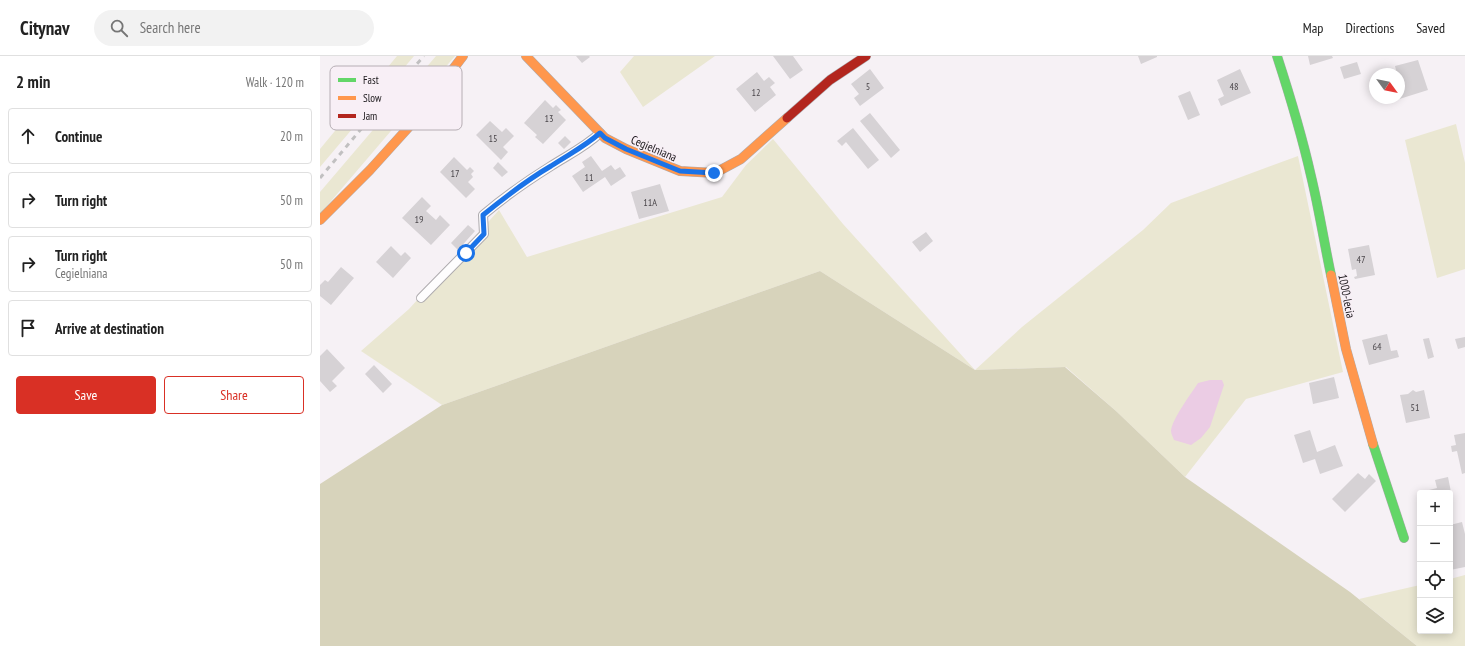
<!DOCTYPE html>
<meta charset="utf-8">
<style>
body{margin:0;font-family:"PT Sans Narrow",sans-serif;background:#f2f2f2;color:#222}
.controls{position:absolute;right:12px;bottom:12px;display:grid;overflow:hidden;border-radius:4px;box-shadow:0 2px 10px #0003}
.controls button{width:36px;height:36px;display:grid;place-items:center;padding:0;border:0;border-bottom:1px solid #e0e0e0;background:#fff;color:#222;font:20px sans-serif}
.compass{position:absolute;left:1049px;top:12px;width:36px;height:36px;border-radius:50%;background:#fff;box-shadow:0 2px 10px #0003;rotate:123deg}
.stop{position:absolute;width:12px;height:12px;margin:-9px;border:3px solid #1a73e8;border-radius:50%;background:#fff}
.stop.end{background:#1a73e8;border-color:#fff;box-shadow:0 1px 4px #0008}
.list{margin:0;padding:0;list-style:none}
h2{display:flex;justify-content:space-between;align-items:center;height:52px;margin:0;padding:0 16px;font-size:17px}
h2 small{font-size:13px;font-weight:400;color:#767676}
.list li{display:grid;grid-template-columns:26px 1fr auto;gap:12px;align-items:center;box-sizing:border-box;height:56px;margin:0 8px 8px;padding:0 8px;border:1px solid #e0e0e0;border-radius:4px}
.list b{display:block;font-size:15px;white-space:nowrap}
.list p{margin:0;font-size:13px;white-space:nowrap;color:#767676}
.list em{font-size:13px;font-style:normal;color:#767676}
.actions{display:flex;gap:8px;padding:12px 16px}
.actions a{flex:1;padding:9px 0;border:1px solid #d93025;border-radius:4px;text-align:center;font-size:14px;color:#d93025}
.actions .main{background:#d93025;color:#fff}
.icon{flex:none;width:22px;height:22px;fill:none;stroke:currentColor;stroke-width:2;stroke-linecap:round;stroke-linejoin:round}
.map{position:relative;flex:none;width:1145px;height:590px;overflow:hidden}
header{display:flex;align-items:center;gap:24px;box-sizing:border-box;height:56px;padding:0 20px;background:#fff;border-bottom:1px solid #e0e0e0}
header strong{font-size:19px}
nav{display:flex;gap:22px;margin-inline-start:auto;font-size:14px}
.search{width:280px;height:36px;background:#f2f2f2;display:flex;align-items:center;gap:10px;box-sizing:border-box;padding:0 14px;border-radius:22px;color:#767676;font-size:15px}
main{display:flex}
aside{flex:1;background:#fff}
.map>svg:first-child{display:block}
.green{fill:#eae7d2}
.forest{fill:#d7d3bb}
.water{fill:#ebcce4}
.building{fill:#d6d2d5}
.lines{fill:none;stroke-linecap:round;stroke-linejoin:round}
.lane-casing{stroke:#aeabae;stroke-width:10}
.fast-casing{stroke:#aeabae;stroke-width:10}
.slow-casing{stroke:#aeabae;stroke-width:10}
.jam-casing{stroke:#aeabae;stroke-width:10}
.lane{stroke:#fefdfe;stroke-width:8}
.fast{stroke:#63d668;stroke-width:9}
.slow{stroke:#ff974d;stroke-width:9}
.jam{stroke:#b3261e;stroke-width:9}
.rail{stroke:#c1c0c1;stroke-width:3;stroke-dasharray:5 5;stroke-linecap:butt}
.route{stroke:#1a73e8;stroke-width:5}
.labels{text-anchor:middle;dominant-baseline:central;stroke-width:3;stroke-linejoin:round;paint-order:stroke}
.number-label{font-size:10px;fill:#4a464a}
.street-label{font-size:12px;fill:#1b181b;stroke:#f8eff6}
.key{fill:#f8eff6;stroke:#b6aeb4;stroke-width:1}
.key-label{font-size:11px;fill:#1b181b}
</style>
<header>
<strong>Citynav</strong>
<div class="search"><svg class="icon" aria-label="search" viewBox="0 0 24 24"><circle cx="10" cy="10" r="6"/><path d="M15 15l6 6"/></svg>Search here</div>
<nav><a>Map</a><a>Directions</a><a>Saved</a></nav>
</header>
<main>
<aside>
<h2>2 min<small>Walk · 120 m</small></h2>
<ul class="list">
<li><svg class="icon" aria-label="ahead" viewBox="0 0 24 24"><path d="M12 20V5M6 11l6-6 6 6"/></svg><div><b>Continue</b></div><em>20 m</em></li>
<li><svg class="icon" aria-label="right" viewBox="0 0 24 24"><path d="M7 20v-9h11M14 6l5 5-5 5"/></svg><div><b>Turn right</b></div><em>50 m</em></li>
<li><svg class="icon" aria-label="right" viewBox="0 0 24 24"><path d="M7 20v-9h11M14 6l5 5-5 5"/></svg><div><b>Turn right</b><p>Cegielniana</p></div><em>50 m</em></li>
<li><svg class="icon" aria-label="arrive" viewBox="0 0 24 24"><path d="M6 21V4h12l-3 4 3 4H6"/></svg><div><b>Arrive at destination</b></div></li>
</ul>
<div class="actions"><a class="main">Save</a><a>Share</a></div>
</aside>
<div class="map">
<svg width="1145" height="590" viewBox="0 0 1145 590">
<rect width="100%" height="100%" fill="#f6f1f5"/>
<path class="green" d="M77 0H94L0 111V93Z
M116 0H135L0 158V136Z
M314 0H395L323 51 300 16Z
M1136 68 1145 107V213L1117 222 1085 84Z
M453 83 523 168 655 314 702 271 823 174 851 147 978 100 1023 316 926 343 865 421 796 355 746 311 655 314 500 215 122 349 41 295 89 253 179 154 207 201 402 141 426 109Z
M1145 519V590H1097L1039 543 1100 529V575H1130V523Z"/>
<path class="forest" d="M500 215 655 314 745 311 796 355 865 421 1030 536 1097 590H0V428L122 349Z"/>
<path class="water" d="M890 324H902L904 329 890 371 881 382 871 389 854 384C853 381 851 378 851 375 852 363 871 338 878 327Z"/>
<path class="building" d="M256 0H269L270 1 262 7Z
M453 0H473L483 14 470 23Z
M818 0H837V1L821 8Z
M988 0H1012L1013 2 990 9Z
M1098 4 1108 34 1073 45 1072 42H1079V18H1063L1076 14 1075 10Z
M1037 6 1041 18 1024 23 1020 11Z
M550 13 564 32 540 50 534 42 539 38 531 28Z
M920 13 931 37 901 50 898 43 904 40 897 24Z
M437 16 444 25 449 21 455 27 450 31 456 39 435 56 416 33Z
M870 35 880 59 868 64 858 40Z
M225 44 233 52 236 49 241 54 238 56 246 64 223 88 215 81 217 79 204 67Z
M550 57 580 94 571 102 540 65Z
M170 65 182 76 186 72 194 80 183 91 188 96 181 104 156 79Z
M533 72 559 104 548 113 526 86 522 90 517 85Z
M245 80 251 86 244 93 238 87Z
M271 100 282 115 291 109 295 114 300 111 306 120 291 130 285 121 263 136 252 120 265 111 262 106Z
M134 101 147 114 150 111 154 115 151 118 153 121 148 126 155 133 146 142 120 116Z
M178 106 188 116 182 121 173 112Z
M340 128 349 155 319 163 311 136Z
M102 141 111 150 106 155 116 164 120 159 130 169 111 189 82 162Z
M148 169 155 175 138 194 131 187Z
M606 176 613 185 600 196 592 186Z
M1049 189 1055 219 1035 223 1034 221 1037 220 1036 213 1032 214 1028 193Z
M71 190 81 200 85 196 91 202 73 222 56 206Z
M21 211 34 222 11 249 0 240V229L5 224 8 226Z
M1067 278 1071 295 1077 294 1079 301 1049 309 1042 284Z
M1145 281V291L1138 293 1135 283Z
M1109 282 1114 301 1108 303 1103 283Z
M7 293 25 312 12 325 17 330 10 336 0 325V300Z
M54 309 72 328 63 337 45 318Z
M1014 321 1019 342 993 348 989 327Z
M1093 334 1096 336 1104 334 1110 362 1086 367 1080 339 1088 338Z
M990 374 997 396 1015 389 1023 410 1000 418 995 403 983 407 974 379Z
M1145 377V417L1142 418 1137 395 1132 396 1131 390 1136 389 1134 379Z
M1038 417 1045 423 1049 418 1056 425 1025 456 1012 443Z
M1128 421 1131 436 1125 437H1100L1099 447 1097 437 1117 432 1115 424Z
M1142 466 1145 478V511L1130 514V469Z"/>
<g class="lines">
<g class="lane-casing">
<path id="lane" d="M101 242 164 178 163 159C184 141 207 125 231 110 248 99 265 91 280 77"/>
</g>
<g class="fast-casing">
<path id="fast" d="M957 0C970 40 982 80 991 120 999 153 1004 186 1011 219
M1053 388 1084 482"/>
</g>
<g class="slow-casing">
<path id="slow" d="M206 0 285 82 306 93 360 115 395 117 421 103 467 62
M0 164 50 114 88 72 143 0
M1011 219 1026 293 1053 388"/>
</g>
<g class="jam-casing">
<path id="jam" d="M467 62 510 24 546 0"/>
</g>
<use href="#lane" class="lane"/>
<use href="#fast" class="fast"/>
<use href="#slow" class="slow"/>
<use href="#jam" class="jam"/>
<path class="rail" d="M0 122 78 29 104 0"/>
</g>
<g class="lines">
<path class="route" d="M146 197 164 178 163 159C185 141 207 124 231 110 249 98 264 91 280 77L285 82 306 93 360 115 394 117"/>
</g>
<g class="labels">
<g class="number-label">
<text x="548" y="30">5</text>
<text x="914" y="30">48</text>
<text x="436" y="36">12</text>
<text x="229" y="62">13</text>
<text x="173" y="82">15</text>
<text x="135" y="117">17</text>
<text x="269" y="121">11</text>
<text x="330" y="146">11A</text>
<text x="99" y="163">19</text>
<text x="1041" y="203">47</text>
<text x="1057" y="290">64</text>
<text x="1095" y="351">51</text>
</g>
<g class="street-label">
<text transform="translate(334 92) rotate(23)">Cegielniana</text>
<text transform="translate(1027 240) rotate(79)">1000-lecia</text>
</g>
</g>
<rect x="10" y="10" width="132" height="64" rx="6" class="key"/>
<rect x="18" y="22" width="18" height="4" fill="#63d668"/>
<rect x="18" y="40" width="18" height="4" fill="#ff974d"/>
<rect x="18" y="58" width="18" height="4" fill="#b3261e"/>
<g class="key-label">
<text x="43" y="28">Fast</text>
<text x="43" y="46">Slow</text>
<text x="43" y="64">Jam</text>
</g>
</svg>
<div class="controls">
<button>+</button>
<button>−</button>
<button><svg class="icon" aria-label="locate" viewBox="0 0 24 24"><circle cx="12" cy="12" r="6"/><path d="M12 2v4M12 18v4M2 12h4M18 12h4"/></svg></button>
<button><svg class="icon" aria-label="layers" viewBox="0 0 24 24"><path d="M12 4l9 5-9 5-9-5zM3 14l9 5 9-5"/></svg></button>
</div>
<svg class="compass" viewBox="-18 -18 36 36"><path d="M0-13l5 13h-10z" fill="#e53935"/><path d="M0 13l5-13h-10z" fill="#767676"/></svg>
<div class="stop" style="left:146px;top:197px"></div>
<div class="stop end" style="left:394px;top:117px"></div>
</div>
</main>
